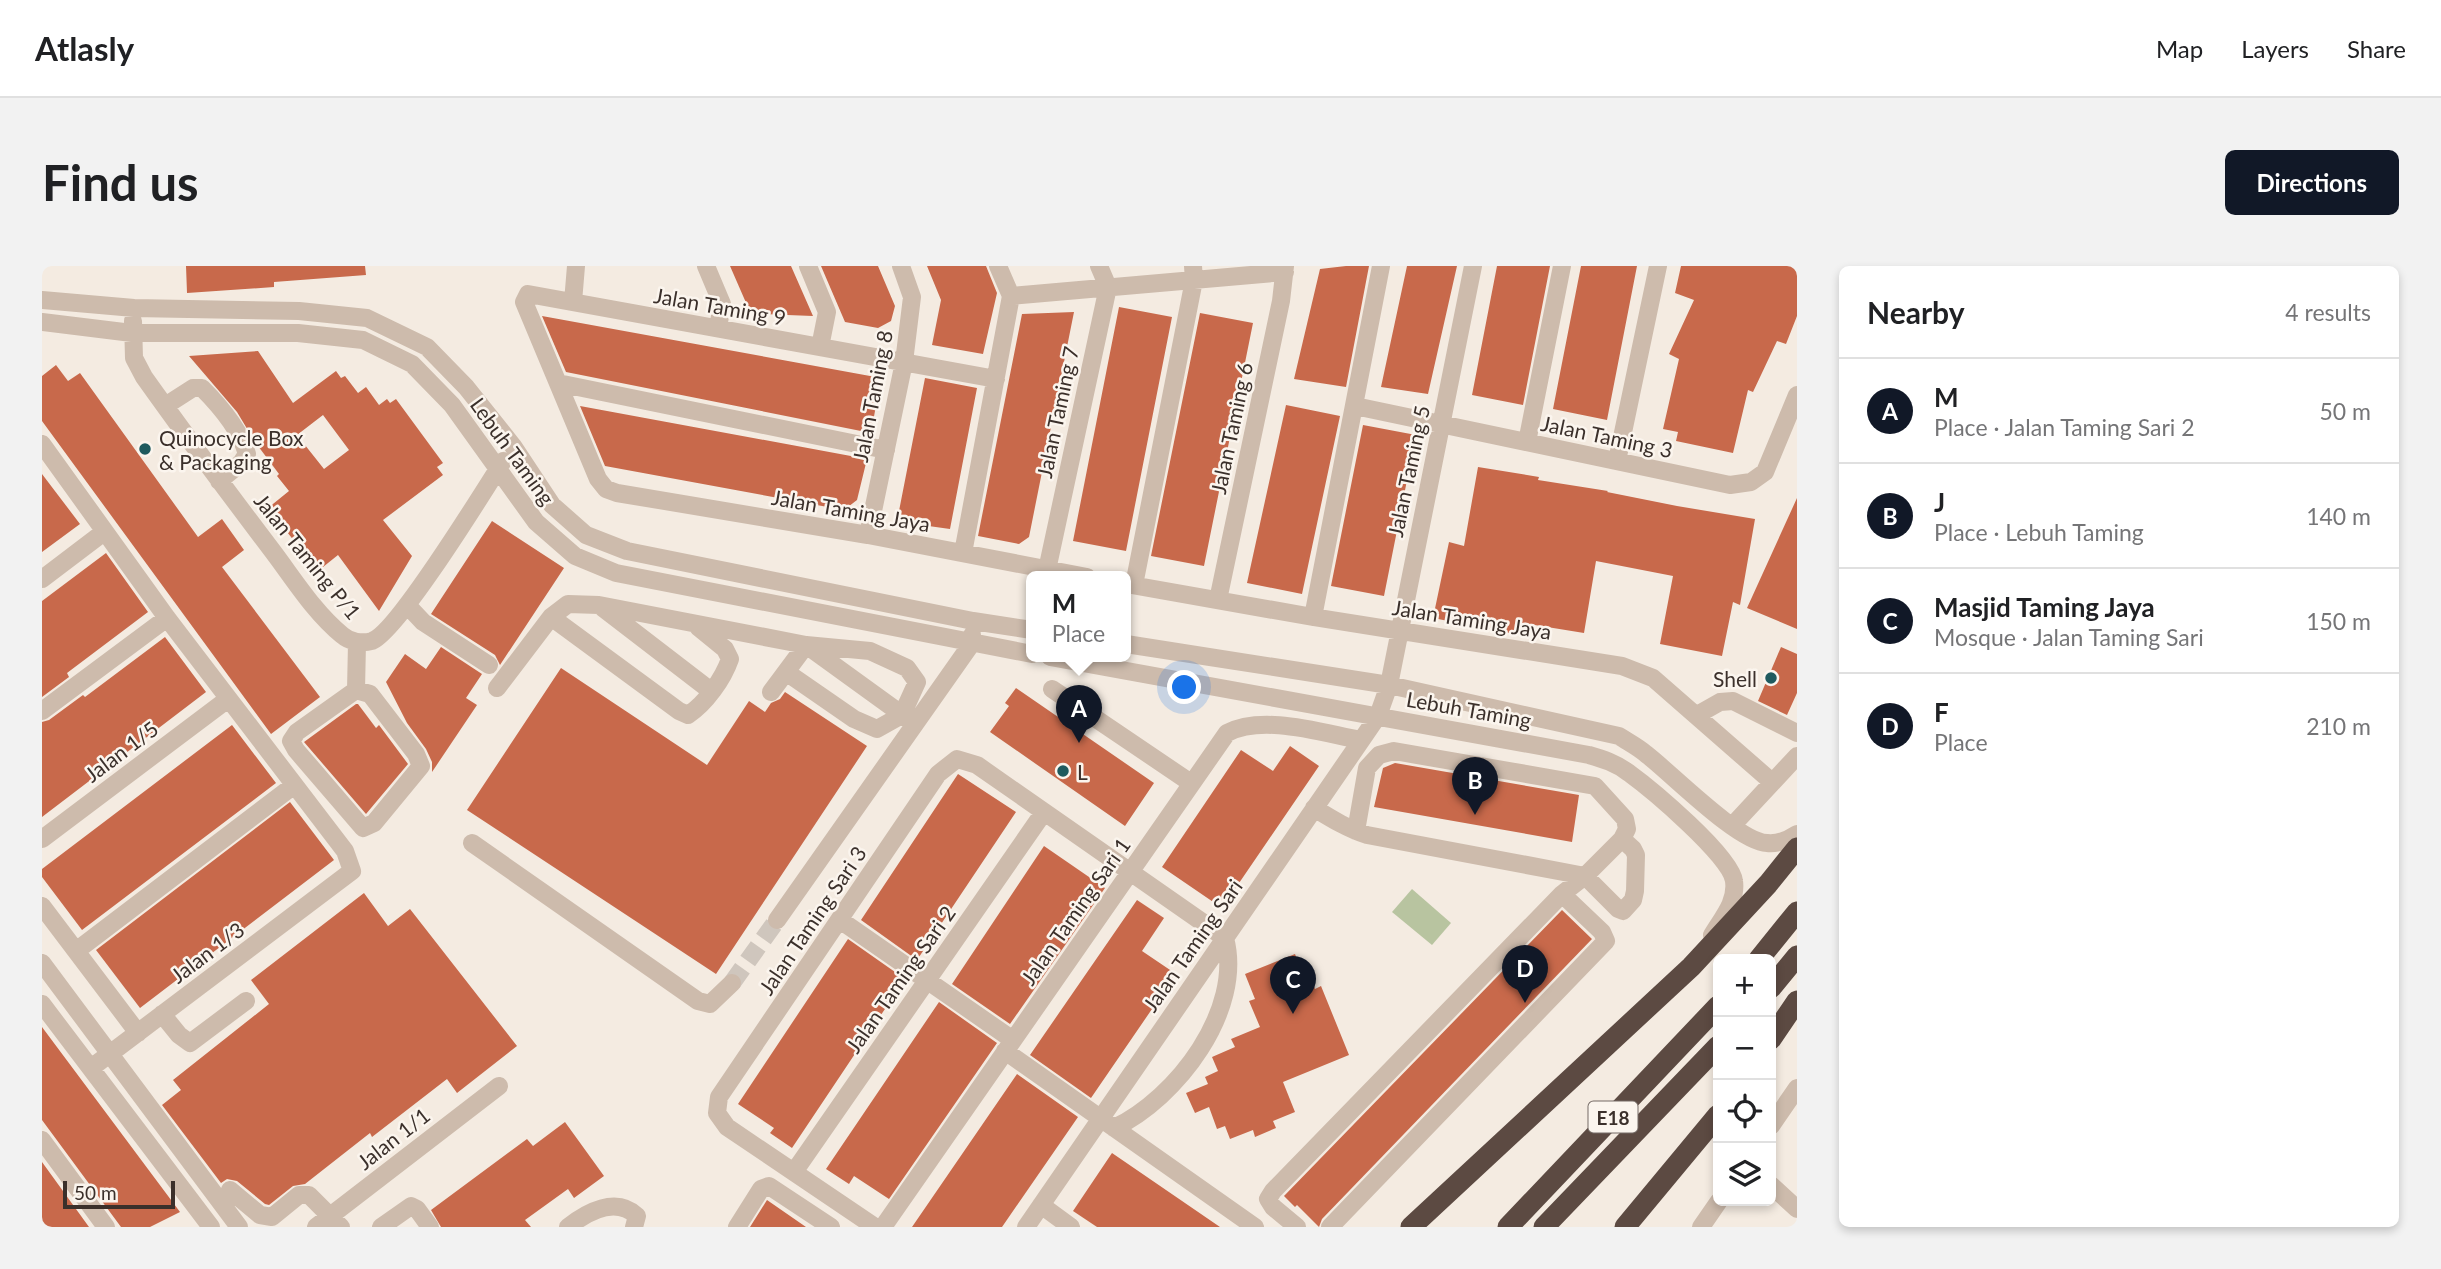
<!DOCTYPE html>
<meta charset="utf-8">
<style>
body{margin:0;font-family:Lato,sans-serif;background:#f2f2f2;color:#202124}
.controls{position:absolute;right:21px;bottom:21px;display:grid;overflow:hidden;border-radius:10px;box-shadow:0 4px 10px #0003}
.controls button{width:63px;height:63px;display:grid;place-items:center;padding:0;border:0;border-bottom:2px solid #e0e0e0;background:#fff;color:#202124;font:35px sans-serif}
.scale{position:absolute;left:21px;bottom:18px;width:112px;box-sizing:border-box;padding-left:7px;border:4px solid #3b302b;border-top:0;font-size:19px;line-height:24px;white-space:nowrap;color:#3b302b;-webkit-text-stroke:5px #fbf5ee;paint-order:stroke}
.you{position:absolute;left:1143px;top:422px;width:24px;height:24px;margin:-18px;border:5px solid #fff;border-radius:50%;background:#1a73e8;box-shadow:0 0 0 10px #1a73e833}
.badge{display:grid;place-items:center;width:46px;height:46px;border-radius:50%;background:#111827;color:#fff;font-size:23px;font-weight:700}
.pin{position:absolute;translate:-50% -58px;filter:drop-shadow(0 2px 4px #0008)}
.pin::after{content:'';position:absolute;top:37px;width:24px;height:21px;background:inherit;clip-path:polygon(0 0,100% 0,50% 100%)}
.popup{position:absolute;left:984px;top:305px;width:105px;height:91px;box-sizing:border-box;display:grid;place-content:center;border-radius:10px;background:#fff;filter:drop-shadow(0 2px 5px #0005);font-size:23px;white-space:nowrap;color:#757577}
.popup b{font-size:26px;color:#202124}
.popup::after{content:'';position:absolute;left:50%;top:100%;margin-left:-14px;border:14px solid transparent;border-top-color:#fff}
.list{margin:0;padding:0;list-style:none}
h2{display:flex;justify-content:space-between;align-items:center;height:91px;margin:0;padding:0 28px;font-size:30px}
h2 small{font-size:23px;font-weight:400;color:#757577}
.list li{display:grid;grid-template-columns:46px 1fr auto;gap:21px;align-items:center;box-sizing:border-box;height:105px;padding:0 28px;border-top:2px solid #e0e0e0}
.list b{display:block;font-size:26px;white-space:nowrap}
.list p{margin:0;font-size:23px;white-space:nowrap;color:#757577}
.list em{font-size:23px;font-style:normal;color:#757577}
.icon{flex:none;width:38px;height:38px;fill:none;stroke:currentColor;stroke-width:2;stroke-linecap:round;stroke-linejoin:round}
.map{position:relative;flex:none;width:1755px;height:961px;overflow:hidden;border-radius:10px}
header{display:flex;align-items:center;gap:42px;box-sizing:border-box;height:98px;padding:0 35px;background:#fff;border-bottom:2px solid #e0e0e0}
header strong{font-size:33px}
nav{display:flex;gap:38px;margin-inline-start:auto;font-size:24px}
.intro{display:flex;align-items:center;justify-content:space-between;box-sizing:border-box;height:168px;padding:0 42px}
h1{margin:0;font-size:49px}
.button{padding:18px 32px;border-radius:10px;background:#111827;color:#fff;font-size:24px;font-weight:700}
main{display:flex;gap:42px;padding:0 42px}
aside{flex:1;background:#fff;border-radius:10px;box-shadow:0 4px 10px #0003}
.map>svg:first-child{display:block}
.green{fill:#b8c4a0}
.building{fill:#c8694b;fill-rule:evenodd}
.lines{fill:none;stroke-linecap:round;stroke-linejoin:round}
.minor-tunnel{stroke:#cfc6bd;stroke-width:18;stroke-dasharray:18 9;stroke-linecap:butt}
.minor{stroke:#cdbbac;stroke-width:18}
.highway{stroke:#5c4a42;stroke-width:21}
.poi-dot{fill:#1f5a5e;stroke:#fbf5ee;stroke-width:2.5}
.labels{text-anchor:middle;dominant-baseline:central;stroke-width:5;stroke-linejoin:round;paint-order:stroke}
.shield{fill:#fbf5ee;stroke:#756b66;stroke-width:2}
.shield-label{font-size:19px;font-weight:bold;fill:#3b302b}
.street-label{font-size:21px;fill:#3b302b;stroke:#fbf5ee}
.poi-label{font-size:21px;fill:#3b302b;stroke:#fbf5ee;text-anchor:start}
</style>
<header>
<strong>Atlasly</strong>
<nav><a>Map</a><a>Layers</a><a>Share</a></nav>
</header>
<div class="intro"><h1>Find us</h1><a class="button">Directions</a></div>
<main>
<div class="map">
<svg width="1755" height="961" viewBox="0 0 1755 961">
<rect width="100%" height="100%" fill="#f4ebe1"/>
<path class="green" d="M1370 623 1409 657 1390 679 1350 646Z"/>
<path class="building" d="M144 0H323L324 9 232 16V21L145 27Z
M688 0H749L771 50 717 48 705 39Z
M779 0H836L853 40 849 55 836 62 803 56Z
M885 0H944L955 27 941 88 890 79 899 34Z
M1304 0H1327L1304 121 1252 113 1278 3Z
M1365 0H1415L1386 128 1339 121Z
M1455 0H1508L1481 139 1430 129Z
M1539 0H1595L1565 154 1511 143Z
M1639 0H1755V50L1744 78 1735 75 1711 126 1706 124 1691 187 1634 175 1636 166 1621 163 1637 93 1627 88 1652 34 1633 27Z
M1077 41 1130 51 1084 285 1031 275Z
M1032 46 987 271 977 278 936 270 980 48Z
M1158 47 1211 57 1162 300 1109 290Z
M500 50 839 112 829 167 524 106Z
M216 85 251 137 294 105 299 112 303 110 316 127 324 121 337 139 345 133 348 137 354 133 401 197 395 201 401 209 341 254 370 290 337 345 296 289 276 305 226 242 247 225 235 210 237 208 213 176 195 146 147 90ZM281 149 307 184 282 203 255 169Z
M14 99 26 115 38 107 156 271 180 253 202 284 180 301 278 431 229 468 0 155V110Z
M883 112 935 122 908 263 865 257 857 245Z
M1244 139 1298 150 1260 328 1205 317Z
M538 140 825 193 815 234 802 244 563 200Z
M1321 159 1374 169 1342 330 1289 320Z
M1436 201 1497 211 1496 214 1566 225 1565 226 1635 240 1713 253 1698 339 1691 336 1680 390 1618 378 1631 310 1554 295 1542 367 1474 356 1472 368 1391 352 1407 276 1422 280Z
M0 208 38 258 0 286Z
M1755 232V363L1705 342Z
M450 255 522 302 458 399 453 389 389 348Z
M64 287 106 346 25 407 27 411 0 431V335Z
M123 371 164 426 0 551V456L7 454 41 429 43 431Z
M399 381 440 408 424 432 435 439 390 506V496L384 483 365 457 344 416 363 388 384 403Z
M1739 381 1755 388V427L1745 449 1716 435Z
M519 402 665 499 707 435 723 446 729 437 738 433 743 426 825 480 674 708 425 544Z
M974 422 1112 517 1083 560 948 466 967 440 963 437Z
M314 438H316L334 462 337 459 366 498 324 548 262 476Z
M190 459 234 517 40 664 0 611V603Z
M1248 480 1277 500 1180 642 1120 601 1199 484 1231 505Z
M1353 497 1537 529 1530 576 1332 541 1341 502Z
M916 508 974 546 875 694 819 654Z
M248 536 292 594 98 742 54 684Z
M1002 580 1063 622 968 758 910 718Z
M322 627 346 660 368 643 475 780 415 827 405 813 330 871 328 867 263 918 251 920 227 939 223 938 195 915 185 913 179 917 120 839 139 824 131 814 227 738 209 714Z
M1095 634 1122 652 1100 685 1134 708 1049 832 988 789Z
M1520 644 1550 673 1280 953 1277 961 1255 939 1253 941 1242 930Z
M806 673 863 713 750 882 728 867 732 862 696 838Z
M1253 688 1263 714 1269 712 1273 723 1279 720 1307 789 1241 816 1253 846 1231 855 1234 862 1213 871 1211 864 1188 873 1183 860 1175 863 1167 841 1153 847 1144 827 1166 818 1163 811 1176 805 1170 791 1193 781 1189 773 1218 761 1207 735 1213 733 1203 708Z
M897 736 955 777 847 933 812 910 807 918 784 903Z
M0 761 138 946 108 961H79L0 854Z
M975 808 1036 851 960 961H870Z
M523 856 562 910 532 932 526 923 483 954 489 961H399L389 944 485 873 491 880Z
M1070 887 1178 961H1055L1031 945Z
M0 896 47 961H0Z
M725 934 764 961H708Z"/>
<g class="lines">
<path class="minor-tunnel" d="M690 717 735 654"/>
<path class="minor" d="M664 0 680 38 676 62
M766 0 785 46 778 81
M969 30 1243 6
M0 34 92 42 257 45 325 52 385 81 424 121 471 180 510 239 544 269 585 285 931 355 990 364
M531 36 534 0
M91 55 92 92 102 111C144 170 188 229 232 287 253 315 273 347 300 369 308 376 320 378 330 375 355 366 442 225 461 195
M0 56 90 67H256L321 74 370 98 410 139 494 256 533 290 574 307 990 388
M954 113 486 28 482 36 556 213 564 223 575 227 826 269 1045 311
M516 117 844 184
M123 140 151 122H160C177 139 198 164 205 188L199 197 177 215
M1313 140 1688 219 1709 216 1723 206 1755 129
M1485 176 1520 0
M0 178 125 352 303 585 310 605 49 802
M1575 195 1616 0
M826 269 862 96 870 31 859 0
M921 287 969 30 956 0
M1005 304 1066 21 1057 0
M0 313 62 266
M1084 318 1271 351 1580 400 1611 412 1730 516
M1092 319 1152 14 1151 0
M1176 334 1239 35 1243 0
M365 339 381 356 447 399
M561 342 669 425
M509 351 637 445 646 449C664 437 681 413 688 393L683 383 656 361
M1271 351 1339 0
M1084 378 1347 419 1577 470C1586 476 1596 481 1604 488 1629 507 1696 576 1725 577 1735 578 1746 574 1755 568
M764 379 869 455
M1008 391 1547 489C1561 493 1574 497 1587 507 1609 523 1689 590 1692 615 1695 636 1680 652 1670 669
M455 422 509 351 526 338 557 339 764 379 828 385 865 402 875 416 860 449 835 463 812 453 744 406
M1010 423 1149 517
M314 424 328 428 374 488 379 500 332 557 321 562 254 484 249 475 255 466Z
M314 424 315 377
M729 426 764 379
M0 445 125 352
M1655 449 1678 436 1691 435 1755 467
M1272 542C1290 553 1306 563 1325 569L1543 610 1580 573 1585 563 1583 553 1553 520 1352 485 1337 489 1325 502 1314 565
M1690 560 1755 490
M0 573 186 433
M430 577 656 735 668 738 690 717
M0 640 96 767
M735 654 930 377V369
M798 654 971 774
M34 685 251 520
M0 697 197 961
M0 738 169 961
M120 748 137 769 148 777 204 735
M963 785 1213 961
M1729 860 1755 822
M0 874 64 961
M752 906 1002 546
M1729 919 1755 943
M188 924 218 949 230 951 257 929H267L299 961
M999 939 1029 961
M274 961 457 820
M339 961 369 940 375 943 388 961
M526 961C545 946 574 930 595 950L592 961
M695 961 719 923 727 920 789 961
M833 961 685 861 675 847 677 831 896 508 915 493 935 499 1183 672C1202 744 1135 832 1072 862
M841 961 1185 467C1221 448 1280 467 1319 474
M984 961 1336 450 1347 419 1431 0
M1255 961 1231 941 1226 933 1231 925 1520 628 1543 610 1576 643 1581 645 1591 634 1593 625 1594 589 1591 583 1580 573
M1288 961 1564 675 1560 666 1520 628
M1659 961 1677 935"/>
<path class="highway" d="M1717 693 1755 646
M1729 722 1755 690
M1729 773 1755 735
M1369 961 1649 701 1726 618 1755 582
M1466 961 1676 740
M1502 961 1676 780
M1583 961 1676 849"/>
</g>
<g class="poi-dot">
<circle cx="103" cy="183" r="7"/>
<circle cx="1729" cy="412" r="7"/>
<circle cx="1021" cy="505" r="7"/>
</g>
<g class="labels">
<rect class="shield" x="1546.5" y="835.5" width="49" height="31" rx="5"/>
<g class="shield-label">
<text x="1571" y="851">E18</text>
</g>
<g class="street-label">
<text transform="translate(678 40) rotate(10)">Jalan Taming 9</text>
<text transform="translate(830 130) rotate(-79)">Jalan Taming 8</text>
<text transform="translate(1015 146) rotate(-78)">Jalan Taming 7</text>
<text transform="translate(1189 162) rotate(-78)">Jalan Taming 6</text>
<text transform="translate(1565 170) rotate(12)">Jalan Taming 3</text>
<text transform="translate(471 185) rotate(54)">Lebuh Taming</text>
<text transform="translate(1366 205) rotate(-78)">Jalan Taming 5</text>
<text transform="translate(809 244) rotate(10)">Jalan Taming Jaya</text>
<text transform="translate(266 290) rotate(51)">Jalan Taming P/1</text>
<text transform="translate(1430 353) rotate(9)">Jalan Taming Jaya</text>
<text transform="translate(1427 443) rotate(10)">Lebuh Taming</text>
<text transform="translate(79 485) rotate(-37)">Jalan 1/5</text>
<text transform="translate(1033 645) rotate(-55)">Jalan Taming Sari 1</text>
<text transform="translate(770 654) rotate(-56)">Jalan Taming Sari 3</text>
<text transform="translate(1150 679) rotate(-55)">Jalan Taming Sari</text>
<text transform="translate(165 686) rotate(-37)">Jalan 1/3</text>
<text transform="translate(858 713) rotate(-55)">Jalan Taming Sari 2</text>
<text transform="translate(351 872) rotate(-38)">Jalan 1/1</text>
</g>
<g class="poi-label">
<text x="117" y="171">Quinocycle Box<tspan x="117" dy="24">&amp; Packaging</tspan></text>
<text x="1715" y="412" text-anchor="end">Shell</text>
<text x="1035" y="505">L</text>
</g>
</g>
</svg>
<div class="controls">
<button>+</button>
<button>−</button>
<button><svg class="icon" aria-label="locate" viewBox="0 0 24 24"><circle cx="12" cy="12" r="6"/><path d="M12 2v4M12 18v4M2 12h4M18 12h4"/></svg></button>
<button><svg class="icon" aria-label="layers" viewBox="0 0 24 24"><path d="M12 4l9 5-9 5-9-5zM3 14l9 5 9-5"/></svg></button>
</div>
<div class="scale">50 m</div>
<div class="you"></div>
<div class="pin badge" style="left:1037px;top:477px">A</div>
<div class="popup"><b>M</b>Place</div>
<div class="pin badge" style="left:1433px;top:549px">B</div>
<div class="pin badge" style="left:1251px;top:748px">C</div>
<div class="pin badge" style="left:1483px;top:737px">D</div>
</div>
<aside>
<h2>Nearby<small>4 results</small></h2>
<ul class="list">
<li><span class="badge">A</span><div><b>M</b><p>Place · Jalan Taming Sari 2</p></div><em>50 m</em></li>
<li><span class="badge">B</span><div><b>J</b><p>Place · Lebuh Taming</p></div><em>140 m</em></li>
<li><span class="badge">C</span><div><b>Masjid Taming Jaya</b><p>Mosque · Jalan Taming Sari</p></div><em>150 m</em></li>
<li><span class="badge">D</span><div><b>F</b><p>Place</p></div><em>210 m</em></li>
</ul>
</aside>
</main>
